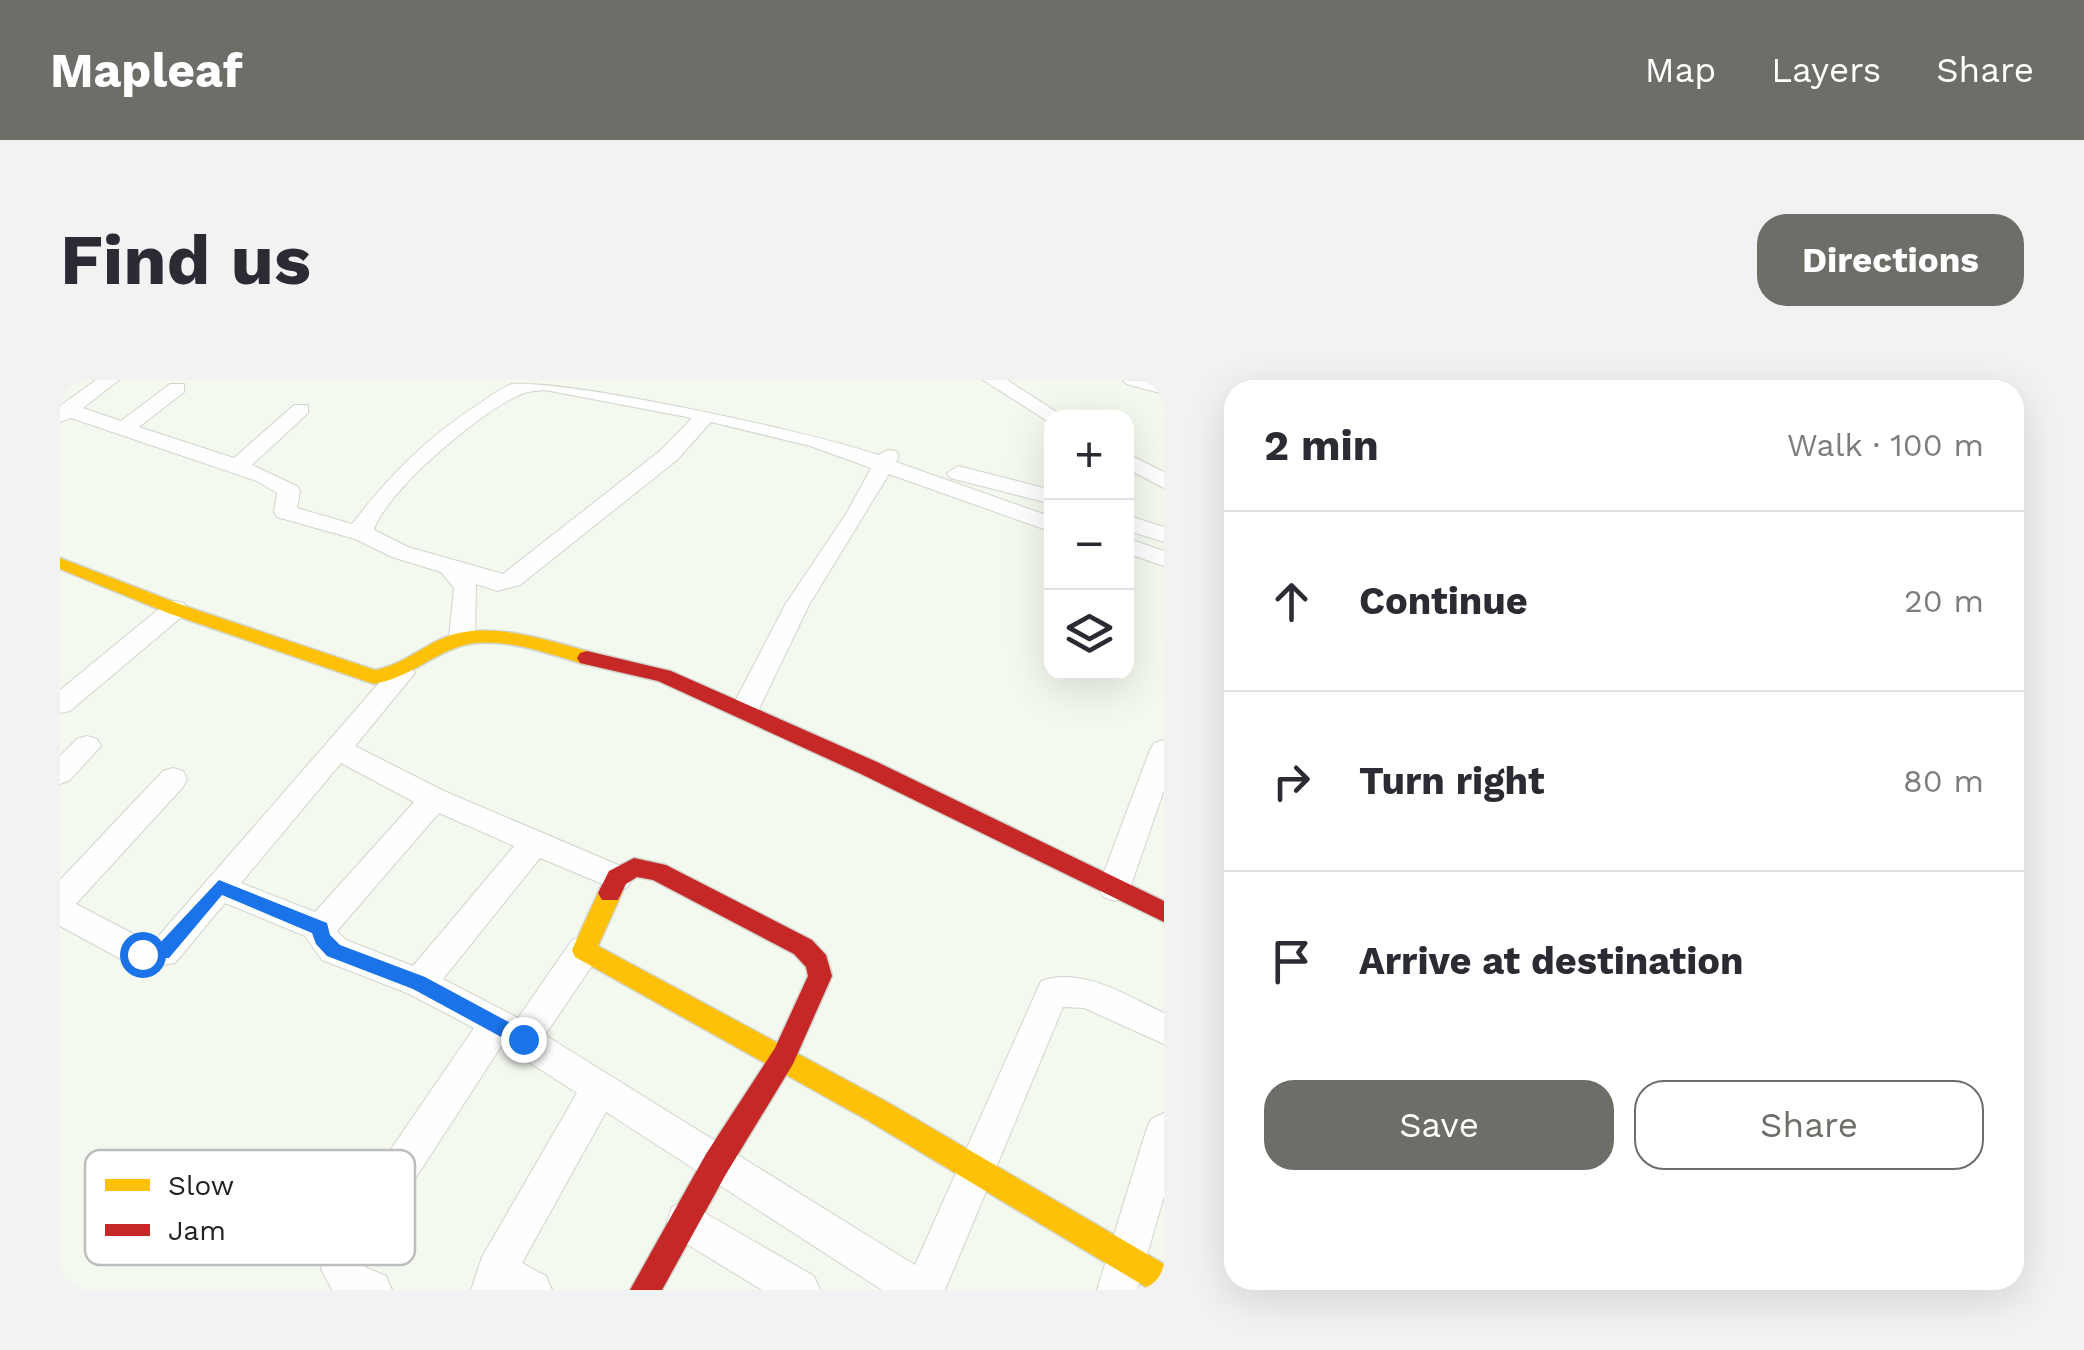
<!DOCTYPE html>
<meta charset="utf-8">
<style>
body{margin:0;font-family:"Work Sans",sans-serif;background:#f2f2f3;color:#2b2b33}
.controls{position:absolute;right:30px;top:30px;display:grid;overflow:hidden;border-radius:20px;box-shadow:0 10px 40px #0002}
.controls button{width:90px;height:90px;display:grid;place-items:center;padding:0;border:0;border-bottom:2px solid #e1e1e2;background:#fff;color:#2b2b33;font:50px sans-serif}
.stop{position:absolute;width:30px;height:30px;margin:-22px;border:8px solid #1a73e8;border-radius:50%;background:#fff}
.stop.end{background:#1a73e8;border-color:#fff;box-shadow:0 2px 10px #0008}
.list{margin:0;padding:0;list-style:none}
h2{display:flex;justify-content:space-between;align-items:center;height:130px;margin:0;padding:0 40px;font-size:42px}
h2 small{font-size:32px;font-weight:400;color:#7c7c81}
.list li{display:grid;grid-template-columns:65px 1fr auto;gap:30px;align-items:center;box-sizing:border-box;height:180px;padding:0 40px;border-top:2px solid #e1e1e2}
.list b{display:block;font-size:38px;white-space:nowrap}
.list em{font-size:32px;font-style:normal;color:#7c7c81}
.actions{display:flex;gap:20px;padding:30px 40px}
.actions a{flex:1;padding:22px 0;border:2px solid #6b6f67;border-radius:30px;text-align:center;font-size:35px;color:#6b6f67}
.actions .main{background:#6b6f67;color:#fff}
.icon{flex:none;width:55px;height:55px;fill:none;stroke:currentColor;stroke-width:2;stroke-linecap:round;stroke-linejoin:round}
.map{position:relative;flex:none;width:1104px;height:910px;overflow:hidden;border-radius:30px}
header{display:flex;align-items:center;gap:60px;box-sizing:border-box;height:140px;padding:0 50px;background:#6b6f67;color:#fff}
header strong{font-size:48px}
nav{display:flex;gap:55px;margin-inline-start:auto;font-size:35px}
.intro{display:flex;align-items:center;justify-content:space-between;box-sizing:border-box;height:240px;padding:0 60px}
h1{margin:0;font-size:70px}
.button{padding:25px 45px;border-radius:30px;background:#6b6f67;color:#fff;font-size:35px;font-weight:700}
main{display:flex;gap:60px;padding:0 60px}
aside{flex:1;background:#fff;border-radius:30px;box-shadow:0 10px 40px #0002}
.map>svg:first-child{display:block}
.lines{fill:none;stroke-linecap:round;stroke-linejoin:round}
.street-casing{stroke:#d1d5cd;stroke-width:2}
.slow-casing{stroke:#d1d5cd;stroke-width:3}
.jam-casing{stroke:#d1d5cd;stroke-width:3}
.street{fill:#fdfefd;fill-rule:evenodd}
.slow{fill:#ffc107;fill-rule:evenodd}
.jam{fill:#c62828;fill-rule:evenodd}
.route{fill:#1a73e8}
.key{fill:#fff;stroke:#bcbdbc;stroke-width:2.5}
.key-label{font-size:28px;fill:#21241e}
</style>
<header>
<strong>Mapleaf</strong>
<nav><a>Map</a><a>Layers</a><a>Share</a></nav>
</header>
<div class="intro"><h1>Find us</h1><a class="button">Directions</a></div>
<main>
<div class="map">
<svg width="1104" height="910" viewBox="0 0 1104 910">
<rect width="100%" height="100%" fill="#f4f9ef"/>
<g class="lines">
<g class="street-casing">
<path id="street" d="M36 0H59L23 28 61 41 110 4H124V12L79 47 174 78 234 25H248V33L192 85 237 106 240 111 237 128 292 144C329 96 368 56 419 24 429 17 440 8 452 4 511 0 752 52 818 75L828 70 836 71 839 76 836 82 992 137V152L829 94 749 225 699 329 695 336H675L671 329 725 225 786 134 811 88 750 66 651 42 617 80 460 205 437 211 416 204 415 258 402 266 389 258 394 208 381 192 332 177 295 159 217 137 214 132 217 113 197 101 11 38 0 42V26ZM485 10 632 38 601 70 443 194 348 167 314 150C325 112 423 29 462 14 468 11 478 11 485 10Z
M923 0H947L1006 38H992L989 42Z
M1063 0 1104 2V14L1066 4Z
M1066 73 1104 92V108L1066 88Z
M898 86 992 110V124L890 98 887 93Z
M1066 135 1104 147V162L1066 150Z
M1066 158 1104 171V186L1066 173Z
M115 221 124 223 127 229 124 235 10 331 0 333V310L106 223Z
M342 284 351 287 355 293 295 366 384 411 568 489 572 498 568 507 557 510 480 478 383 599 458 638 512 560 524 556 536 560 540 570 536 580 485 655 855 885 981 601C1022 586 1068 616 1104 633V664L1024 628 1003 627 885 910H822L546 732 462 883 486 896 492 910H411L422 877 517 713 442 665 303 879 305 887 326 896 332 910H272L261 889 270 858 414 648 347 613 262 580 245 556 165 523 115 583 82 588 70 584 0 546V500L103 391 113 388 123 391 127 399 123 407 16 524 85 560H95L333 287ZM281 383 354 422 255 532 181 503ZM379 433 454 466 353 586 286 560 277 551Z
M27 356 37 359 41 366 10 400 0 404V376L17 359Z
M1104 360V410L1070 508 1065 517 1054 521 1043 517 1038 508 1090 370 1094 363Z
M1104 733V816L1077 910H1037L1086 751 1091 739Z
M626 822 754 896 760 910H702L612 855 607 841 612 827Z"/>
</g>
<g class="slow-casing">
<path id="slow" d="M0 178 122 225 315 290C342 285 361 267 386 257 431 240 490 261 534 273L537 278 527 285C491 275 439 254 401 266 369 276 353 296 314 304L108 233 0 189Z
M550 503 558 506 562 513 538 566 827 722 1104 884V910H1091L807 740 515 577 512 570 538 513 542 506Z"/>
</g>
<g class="jam-casing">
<path id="jam" d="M527 271 611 291 817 382 1104 521V542L801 394 598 301 520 283 517 278 520 273Z
M574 478 606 485 752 560 766 575 772 596 733 684 666 794 602 910H570L646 774 715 668 748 596 746 587 734 574 593 500 577 497 566 504 558 520H542L538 513 549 491Z"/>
</g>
<use href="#street" class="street"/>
<use href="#slow" class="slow"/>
<use href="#jam" class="jam"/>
</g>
<path class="route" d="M159 500 267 543 270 555 280 565 365 597 469 653V665H456L353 609 267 576 256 564 252 553 162 515 109 578 76 579V568L98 565Z"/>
<rect x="25" y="770" width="330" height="115" rx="15" class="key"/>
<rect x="45" y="799" width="45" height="12" fill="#ffc107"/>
<rect x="45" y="844" width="45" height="12" fill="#c62828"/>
<g class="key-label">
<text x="108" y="815">Slow</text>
<text x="108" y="860">Jam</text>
</g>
</svg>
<div class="controls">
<button>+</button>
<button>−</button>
<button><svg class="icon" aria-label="layers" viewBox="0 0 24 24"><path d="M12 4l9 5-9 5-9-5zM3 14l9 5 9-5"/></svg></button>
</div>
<div class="stop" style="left:82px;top:574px"></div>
<div class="stop end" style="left:463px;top:659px"></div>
</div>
<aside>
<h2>2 min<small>Walk · 100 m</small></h2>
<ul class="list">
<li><svg class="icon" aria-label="ahead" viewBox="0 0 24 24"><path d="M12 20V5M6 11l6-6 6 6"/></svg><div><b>Continue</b></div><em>20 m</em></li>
<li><svg class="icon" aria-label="right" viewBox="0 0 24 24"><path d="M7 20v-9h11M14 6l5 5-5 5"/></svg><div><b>Turn right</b></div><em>80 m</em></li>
<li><svg class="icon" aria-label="arrive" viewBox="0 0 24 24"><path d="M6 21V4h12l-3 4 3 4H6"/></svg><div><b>Arrive at destination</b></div></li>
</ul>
<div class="actions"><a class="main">Save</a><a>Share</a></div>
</aside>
</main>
